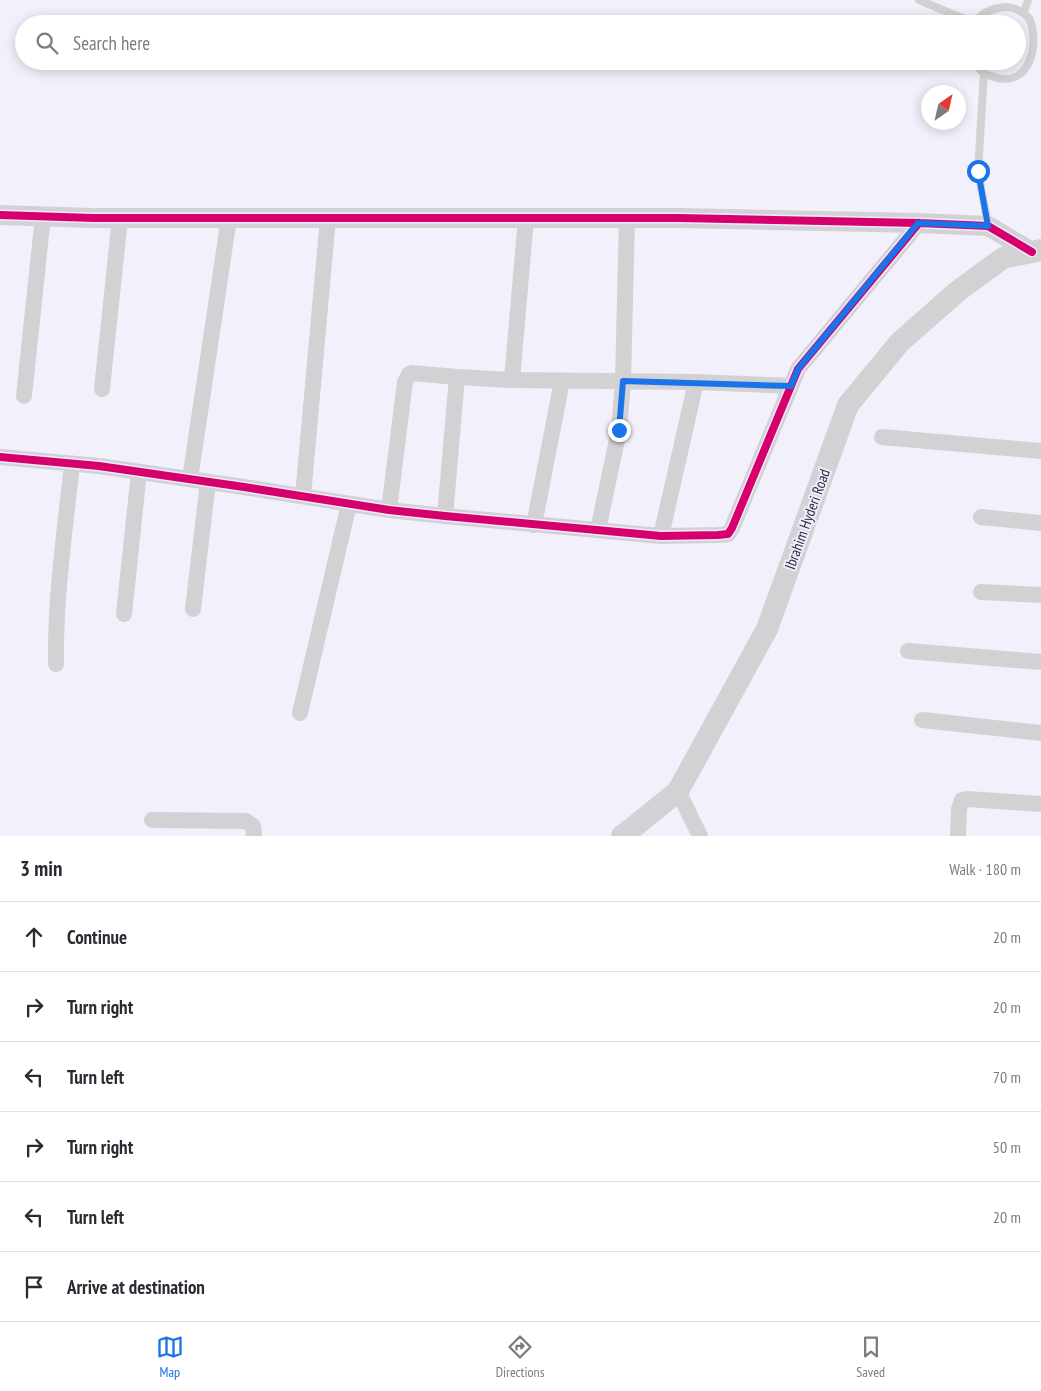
<!DOCTYPE html>
<meta charset="utf-8">
<style>
body{margin:0;font-family:"PT Sans Narrow",sans-serif;background:#f7f7f7;color:#2b2b33}
.compass{position:absolute;left:921px;top:85px;width:45px;height:45px;border-radius:50%;background:#fff;box-shadow:0 2px 12px #0003;rotate:34deg}
.stop{position:absolute;width:15px;height:15px;margin:-11px;border:4px solid #1a73e8;border-radius:50%;background:#fff}
.stop.end{background:#1a73e8;border-color:#fff;box-shadow:0 1px 5px #0008}
.list{margin:0;padding:0;list-style:none}
h2{display:flex;justify-content:space-between;align-items:center;height:65px;margin:0;padding:0 20px;font-size:21px}
h2 small{font-size:16px;font-weight:400;color:#7c7c81}
.list li{display:grid;grid-template-columns:32px 1fr auto;gap:15px;align-items:center;box-sizing:border-box;height:70px;padding:0 20px;border-top:1px solid #e1e1e2}
.list b{display:block;font-size:19px;white-space:nowrap}
.list em{font-size:16px;font-style:normal;color:#7c7c81}
.icon{flex:none;width:28px;height:28px;fill:none;stroke:currentColor;stroke-width:2;stroke-linecap:round;stroke-linejoin:round}
.map{position:relative;flex:none;width:1041px;height:836px;overflow:hidden}
.search{position:absolute;background:#fff;box-shadow:0 2px 12px #0003;left:15px;right:15px;top:15px;height:55px;display:flex;align-items:center;gap:12px;box-sizing:border-box;padding:0 18px;border-radius:28px;color:#7c7c81;font-size:19px}
.sheet{height:485px;background:#fff}
nav{display:flex;justify-content:space-around;align-items:center;box-sizing:border-box;height:70px;border-top:1px solid #e1e1e2;background:#fff;font-size:14px;color:#7c7c81}
nav a{display:grid;justify-items:center;gap:2px}
nav .on{color:#1a73e8}
.map>svg:first-child{display:block}
.lines{fill:none;stroke-linecap:round;stroke-linejoin:round}
.service{stroke:#d2d2d5;stroke-width:8}
.minor{stroke:#d2d2d5;stroke-width:16}
.tertiary{stroke:#d2d2d5;stroke-width:20}
.secondary{stroke:#d2d2d5;stroke-width:22}
.cycleway-casing{stroke:#eeecfe;stroke-width:11}
.cycleway{stroke:#d6006c;stroke-width:8}
.route{stroke:#1a73e8;stroke-width:6}
.labels{text-anchor:middle;dominant-baseline:central;stroke-width:4;stroke-linejoin:round;paint-order:stroke}
.street-label{font-size:15px;fill:#302f3a;stroke:#eeecfe}
</style>
<div class="map">
<svg width="1041" height="836" viewBox="0 0 1041 836">
<rect width="100%" height="100%" fill="#f2f0fa"/>
<g class="lines">
<path class="service" d="M919 0 974 23
M1024 12 1028 0
M973 61C976 65 979 69 983 72 986 75 990 76 994 77 1029 89 1041 44 1029 18 1023 12 1014 7 1006 7 992 8 981 12 974 24
M984 73 978 171 988 224"/>
<path class="minor" d="M512 380 526 218
M102 389 120 218
M24 396 43 216
M882 437 1041 451
M0 457 99 466 244 487 389 510 445 516 661 536 718 535 728 534 732 528 798 369 919 223
M190 479 229 218
M303 496 328 218
M389 510 405 382 409 374 412 373 457 377 512 380 696 382 791 386
M445 516 457 377
M981 517 1041 523
M534 525 562 381
M598 530 619 430 623 381 627 218
M661 536 696 382
M981 592 1041 595
M193 609 208 482
M124 614 139 472
M908 651 1041 662
M56 664C55 597 65 530 72 464
M300 713 349 504
M922 720 1041 733
M678 791 700 836
M152 820 246 821 253 826 254 836
M958 836 959 809 962 800 967 799 1041 804"/>
<path class="tertiary" d="M0 215 93 218H679L919 223 988 226 1032 252"/>
<path class="secondary" d="M622 836 635 826 678 791 767 629 848 405 900 342 958 291 1003 258 1041 250"/>
<g class="cycleway-casing">
<path id="cycleway" d="M0 215 93 218H679L919 223 988 226 1032 252
M0 457 99 466 244 487 389 510 445 516 661 536 718 535 728 534 732 528 798 369 919 223"/>
</g>
<use href="#cycleway" class="cycleway"/>
</g>
<g class="lines">
<path class="route" d="M619 430 623 381 791 386 798 369 918 223 988 226 978 171"/>
</g>
<g class="labels">
<g class="street-label">
<text transform="translate(807 519) rotate(-70)">Ibrahim Hyderi Road</text>
</g>
</g>
</svg>
<svg class="compass" viewBox="-18 -18 36 36"><path d="M0-13l5 13h-10z" fill="#e53935"/><path d="M0 13l5-13h-10z" fill="#7c7c81"/></svg>
<div class="stop" style="left:978px;top:171px"></div>
<div class="stop end" style="left:619px;top:430px"></div>
<div class="search"><svg class="icon" aria-label="search" viewBox="0 0 24 24"><circle cx="10" cy="10" r="6"/><path d="M15 15l6 6"/></svg>Search here</div>
</div>
<section class="sheet">
<h2>3 min<small>Walk · 180 m</small></h2>
<ul class="list">
<li><svg class="icon" aria-label="ahead" viewBox="0 0 24 24"><path d="M12 20V5M6 11l6-6 6 6"/></svg><div><b>Continue</b></div><em>20 m</em></li>
<li><svg class="icon" aria-label="right" viewBox="0 0 24 24"><path d="M7 20v-9h11M14 6l5 5-5 5"/></svg><div><b>Turn right</b></div><em>20 m</em></li>
<li><svg class="icon" aria-label="left" viewBox="0 0 24 24"><path d="M17 20v-9H6M10 6l-5 5 5 5"/></svg><div><b>Turn left</b></div><em>70 m</em></li>
<li><svg class="icon" aria-label="right" viewBox="0 0 24 24"><path d="M7 20v-9h11M14 6l5 5-5 5"/></svg><div><b>Turn right</b></div><em>50 m</em></li>
<li><svg class="icon" aria-label="left" viewBox="0 0 24 24"><path d="M17 20v-9H6M10 6l-5 5 5 5"/></svg><div><b>Turn left</b></div><em>20 m</em></li>
<li><svg class="icon" aria-label="arrive" viewBox="0 0 24 24"><path d="M6 21V4h12l-3 4 3 4H6"/></svg><div><b>Arrive at destination</b></div></li>
</ul>
</section>
<nav>
<a class="on"><svg class="icon" aria-label="map" viewBox="0 0 24 24"><path d="M3 6l6-2 6 2 6-2v14l-6 2-6-2-6 2zM9 4v14M15 6v14"/></svg>Map</a>
<a><svg class="icon" aria-label="directions" viewBox="0 0 24 24"><path d="M12 3l9 9-9 9-9-9zM9 14v-3h6M13 9l2 2-2 2"/></svg>Directions</a>
<a><svg class="icon" aria-label="saved" viewBox="0 0 24 24"><path d="M7 4h10v16l-5-4-5 4z"/></svg>Saved</a>
</nav>
